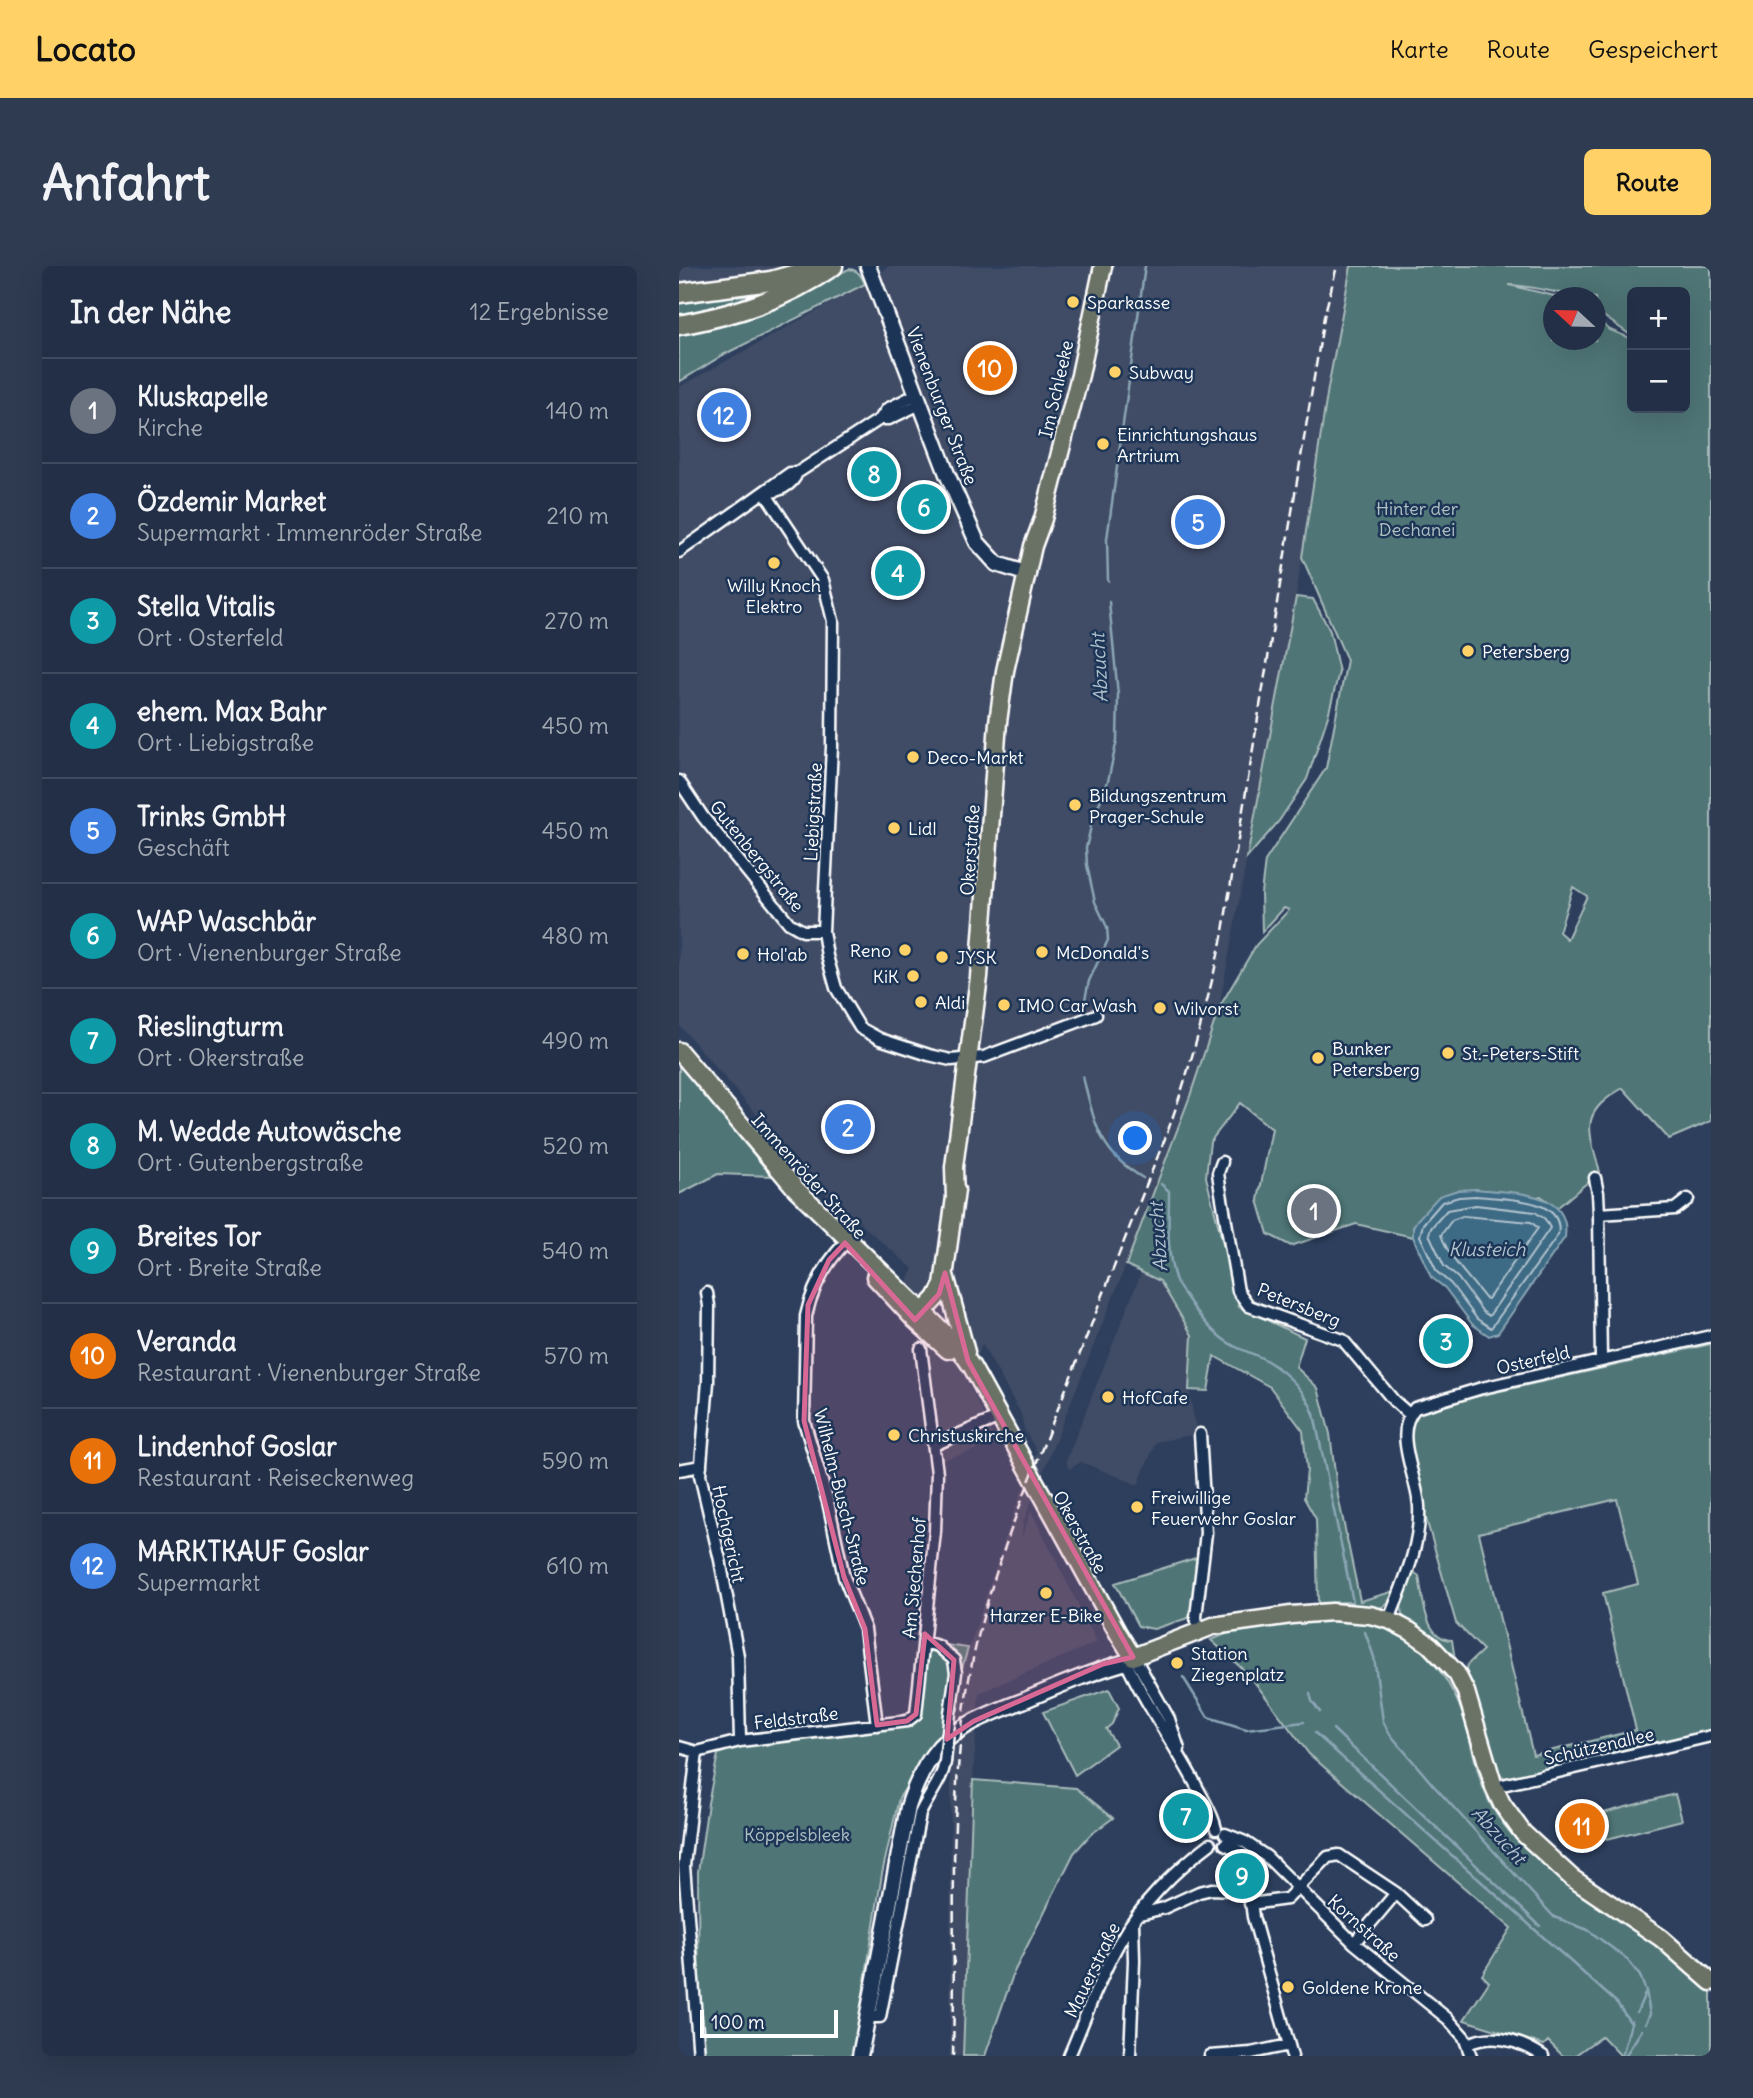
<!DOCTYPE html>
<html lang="de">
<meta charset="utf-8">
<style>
body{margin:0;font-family:Delius,sans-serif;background:#2e3b51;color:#f1f3f6}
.controls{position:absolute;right:21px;top:21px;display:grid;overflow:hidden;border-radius:10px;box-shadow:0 7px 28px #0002}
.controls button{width:63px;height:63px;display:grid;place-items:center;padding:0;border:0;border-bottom:2px solid #3f4a5f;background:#222f46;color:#f1f3f6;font:35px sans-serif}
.compass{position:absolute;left:864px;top:21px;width:63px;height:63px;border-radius:50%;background:#222f46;box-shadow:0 7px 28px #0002;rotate:292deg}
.scale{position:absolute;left:21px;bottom:18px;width:138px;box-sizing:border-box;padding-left:7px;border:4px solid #fff;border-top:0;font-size:19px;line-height:24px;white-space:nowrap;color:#fff;-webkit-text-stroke:5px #1d3557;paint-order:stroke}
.you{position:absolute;left:457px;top:873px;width:24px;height:24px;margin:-18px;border:5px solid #fff;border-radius:50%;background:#1a73e8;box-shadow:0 0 0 10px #1a73e833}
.badge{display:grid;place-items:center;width:46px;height:46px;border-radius:50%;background:#ffd166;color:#fff;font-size:23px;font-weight:700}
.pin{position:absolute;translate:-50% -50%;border:4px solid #fff;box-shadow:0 2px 7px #0006}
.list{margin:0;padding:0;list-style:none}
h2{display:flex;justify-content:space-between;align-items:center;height:91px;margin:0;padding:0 28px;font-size:30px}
h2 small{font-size:23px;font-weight:400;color:#a2a9b3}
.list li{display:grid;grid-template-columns:46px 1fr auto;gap:21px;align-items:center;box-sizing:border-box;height:105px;padding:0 28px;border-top:2px solid #3f4a5f}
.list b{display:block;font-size:26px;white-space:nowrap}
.list p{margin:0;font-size:23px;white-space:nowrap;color:#a2a9b3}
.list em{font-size:23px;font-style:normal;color:#a2a9b3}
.map{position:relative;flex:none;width:1032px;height:1790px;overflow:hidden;border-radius:10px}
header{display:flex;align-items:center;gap:42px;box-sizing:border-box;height:98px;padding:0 35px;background:#ffd166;color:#111}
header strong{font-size:33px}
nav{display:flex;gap:38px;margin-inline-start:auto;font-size:24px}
.intro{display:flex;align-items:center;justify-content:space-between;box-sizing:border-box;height:168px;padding:0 42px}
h1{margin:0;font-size:49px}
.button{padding:18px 32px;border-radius:10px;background:#ffd166;color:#111;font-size:24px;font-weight:700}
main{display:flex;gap:42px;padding:0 42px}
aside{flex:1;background:#222f46;border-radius:10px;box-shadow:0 7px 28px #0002}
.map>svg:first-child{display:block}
.built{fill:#404b65}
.green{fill:#507576;stroke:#a8baba;stroke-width:2;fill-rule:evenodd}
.water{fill:#3e6a84;stroke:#8ba6b5;stroke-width:2}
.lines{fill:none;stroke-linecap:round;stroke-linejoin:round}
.shore{stroke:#b2c3ce;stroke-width:2}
.stream{stroke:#8ba6b5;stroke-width:2.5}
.street-casing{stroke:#fff;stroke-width:15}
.secondary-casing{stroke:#fff;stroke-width:19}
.primary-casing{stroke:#fff;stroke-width:21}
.highway-casing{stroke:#fff;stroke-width:23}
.street{stroke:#1d3557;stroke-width:10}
.secondary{stroke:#1d3557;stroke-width:14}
.primary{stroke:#6b7165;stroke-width:16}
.highway{stroke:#6b7165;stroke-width:18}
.rail{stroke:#fff;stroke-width:2.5;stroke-dasharray:10 5;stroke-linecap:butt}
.street-bridge-casing{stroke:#fff;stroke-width:15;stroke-linecap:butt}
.street-bridge{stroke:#1d3557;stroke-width:10}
.marked{fill:#d76994;fill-opacity:0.2;stroke:#d76994;stroke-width:5;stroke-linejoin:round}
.poi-dot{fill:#ffd166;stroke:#1d3557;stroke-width:2.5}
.labels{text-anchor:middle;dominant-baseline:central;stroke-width:5;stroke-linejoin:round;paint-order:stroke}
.poi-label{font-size:18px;fill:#fff;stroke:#1d3557;text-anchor:start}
.street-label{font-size:18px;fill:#fff;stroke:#1d3557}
.park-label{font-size:18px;fill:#b0c1c1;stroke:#1d3557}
.water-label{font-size:19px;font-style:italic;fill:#b2c3ce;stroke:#1d3557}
</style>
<header>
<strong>Locato</strong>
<nav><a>Karte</a><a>Route</a><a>Gespeichert</a></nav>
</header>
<div class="intro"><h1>Anfahrt</h1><a class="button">Route</a></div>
<main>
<aside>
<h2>In der Nähe<small>12 Ergebnisse</small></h2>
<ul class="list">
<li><span class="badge" style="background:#6b7280">1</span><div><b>Kluskapelle</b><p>Kirche</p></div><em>140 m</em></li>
<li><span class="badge" style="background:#3f7fe0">2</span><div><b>Özdemir Market</b><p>Supermarkt · Immenröder Straße</p></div><em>210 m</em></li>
<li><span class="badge" style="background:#0f9aa8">3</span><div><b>Stella Vitalis</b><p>Ort · Osterfeld</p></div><em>270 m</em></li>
<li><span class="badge" style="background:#0f9aa8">4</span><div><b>ehem. Max Bahr</b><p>Ort · Liebigstraße</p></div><em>450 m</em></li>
<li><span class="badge" style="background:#3f7fe0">5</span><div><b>Trinks GmbH</b><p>Geschäft</p></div><em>450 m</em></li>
<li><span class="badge" style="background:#0f9aa8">6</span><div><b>WAP Waschbär</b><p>Ort · Vienenburger Straße</p></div><em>480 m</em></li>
<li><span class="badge" style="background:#0f9aa8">7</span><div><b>Rieslingturm</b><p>Ort · Okerstraße</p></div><em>490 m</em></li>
<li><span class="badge" style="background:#0f9aa8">8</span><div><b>M. Wedde Autowäsche</b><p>Ort · Gutenbergstraße</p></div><em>520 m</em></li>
<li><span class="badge" style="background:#0f9aa8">9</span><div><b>Breites Tor</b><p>Ort · Breite Straße</p></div><em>540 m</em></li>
<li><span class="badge" style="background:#e8710a">10</span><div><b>Veranda</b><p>Restaurant · Vienenburger Straße</p></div><em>570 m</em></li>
<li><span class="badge" style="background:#e8710a">11</span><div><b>Lindenhof Goslar</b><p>Restaurant · Reiseckenweg</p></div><em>590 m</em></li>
<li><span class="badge" style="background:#3f7fe0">12</span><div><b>MARKTKAUF Goslar</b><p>Supermarkt</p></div><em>610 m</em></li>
</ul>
</aside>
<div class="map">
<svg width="1032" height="1790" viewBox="0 0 1032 1790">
<rect width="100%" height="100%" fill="#2d3f5d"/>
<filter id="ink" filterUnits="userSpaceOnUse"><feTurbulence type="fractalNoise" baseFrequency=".0143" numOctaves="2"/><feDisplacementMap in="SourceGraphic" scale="14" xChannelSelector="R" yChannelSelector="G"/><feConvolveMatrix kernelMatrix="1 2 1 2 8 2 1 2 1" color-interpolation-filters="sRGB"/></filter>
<g filter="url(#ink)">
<path class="built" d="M0 0H115L104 4 0 20Z
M210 0H672L649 122 617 331 540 742 511 830 447 999 344 1256 343 1270 352 1245 418 1376 300 1427 294 1514 284 1790H271L272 1507 282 1406 337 1240 358 1186 345 1163 342 1148 303 1078 289 1117 318 1177 261 1195 246 1117 241 1071 215 1044 234 1003 143 924 0 759V512L3 509 0 505V121L186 18Z
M462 1007 481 1015 513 1069 510 1124 518 1168 477 1176 459 1219 402 1196 390 1203 387 1195Z"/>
<path class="green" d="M672 0H1032V855L990 873 944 822C900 847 909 863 921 906L878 942 862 930 734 961V971L677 958 612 980 589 968 579 934 593 863 561 837 531 876 527 911 560 1041 626 1072 617 1101 639 1122 651 1168 659 1230 681 1335 716 1325C705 1347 698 1344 676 1341L672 1336 639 1337 637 1253 625 1232 628 1204 624 1165 591 1121 535 1090 529 1125 510 1124 513 1069 481 1015 447 999 511 830 540 742 577 679 610 644 605 642 583 666 582 627 586 595 647 502 668 394 623 291 649 122ZM830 19C861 20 887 31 916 32L917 45 953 70V26H1006V142H953V73L931 64 917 53 916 74H874V32L880 31ZM894 621 908 630 888 673 880 666Z
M170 3C179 4 182 9 186 18L44 89 0 116V66L67 51Z
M115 20 0 54V35Z
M617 331 634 333 651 365 660 406 649 450 628 513 600 555 568 592Z
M0 798 93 910 39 908 0 928Z
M1032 1078V1464L829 1513 818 1508 785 1407 789 1398 804 1384 777 1357 744 1242 731 1175V1164L739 1149 750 1142 768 1137ZM938 1233 959 1318 924 1327 957 1464 854 1489 800 1267Z
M520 1291 512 1351 475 1363 459 1360 436 1317Z
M733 1305 740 1310C744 1332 745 1373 773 1374L776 1394 762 1377 759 1380 723 1349 722 1339Z
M607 1355C633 1355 662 1351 687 1356 741 1365 777 1417 789 1466 798 1501 802 1530 825 1559 862 1605 915 1632 963 1666 987 1683 1009 1704 1032 1723V1790H942L923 1770 895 1790H884L869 1775 865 1779 785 1754 810 1716 803 1709 832 1662 630 1488 570 1409 532 1374 552 1366Z
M245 1376 289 1382 282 1406 279 1444 220 1532 203 1608 174 1790H22L20 1778 19 1606 29 1537 39 1488 71 1473 228 1455 237 1448Z
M430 1423 440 1442 433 1458 427 1463 437 1479 396 1509 364 1446Z
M294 1514 397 1522 434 1552 411 1569 395 1587 335 1706 306 1790H284Z
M996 1528 1003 1554 928 1573 921 1548Z"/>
<path class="water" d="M797 923C829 927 893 923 886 971L819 1067 810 1070 793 1058 766 1022 752 1011 734 971V961L738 954 760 930 779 924Z"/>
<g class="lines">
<path class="shore" d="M797 930C821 933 887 930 879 969L812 1062 798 1053 772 1018 758 1006 741 970 744 958 763 936 780 931Z
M797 939 856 946 866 953 871 962 810 1050 804 1046 779 1012 765 1000 750 968 752 962 768 944Z
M784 950 852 956 859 962 809 1033 806 1032C790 1011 771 994 762 969L773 954Z"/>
<path class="stream" d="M429 315 428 273 466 0
M403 747 410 715 429 674 428 661 416 636 408 599 407 582 413 556 429 515 438 474 439 429 430 336
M404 811C416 858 420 886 464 912
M482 918 490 925C490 953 487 985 496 1012 498 1020 505 1027 510 1035 522 1053 536 1070 555 1080 565 1085 576 1088 585 1093 607 1106 626 1124 635 1148L674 1336
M686 1366 695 1391 704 1455 710 1467 754 1519 875 1651 909 1664 948 1693 961 1710 967 1725 971 1748 967 1757
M504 1411 529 1451 567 1463 625 1456
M631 1428 633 1435 641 1446
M654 1463 861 1660
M636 1467 938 1737 951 1756
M958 1746 966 1727
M943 1790 953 1754
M946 1790 963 1764"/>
<g class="street-casing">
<path id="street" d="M201 153 208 143 238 128
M86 227 144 314 154 355 153 481 144 665 148 690 157 722 181 762 201 773 250 789 272 794 305 791 417 749
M86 227C99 226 113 220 118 207
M0 286 111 207H118L201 153H210L241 138
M0 515 24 551 110 657 124 665H144
M543 896 539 907 541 921 559 1025 570 1040 664 1074 715 1135 730 1148
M916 912 919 927 920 948 922 1095
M920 948 996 943 1009 933
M166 977C146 998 133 1022 127 1050L125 1155 149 1236 165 1311 186 1363 198 1459
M28 1027 30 1040 29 1116 21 1209 41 1294 59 1390 61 1475
M255 1179 316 1153
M0 1204 22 1200
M710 1354C724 1317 742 1280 740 1240 738 1210 713 1167 736 1142L803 1122 1032 1070
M519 1366 517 1351 527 1267 521 1168
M245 1376 259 1380 275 1394 277 1407 271 1447
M457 1394 490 1453 500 1483
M447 1396C467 1440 495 1477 517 1519 524 1533 534 1548 537 1563
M0 1481 18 1486 61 1475 228 1455 237 1448 256 1265 258 1207 242 1083
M18 1486 5 1600 20 1790
M815 1521 1032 1470
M546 1568 566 1576 588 1591 675 1677 769 1753 785 1771 792 1790
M546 1578C559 1584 570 1588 571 1604
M570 1620 574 1651 613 1790
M571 1638 608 1633 649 1591 660 1589 717 1627 746 1654
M461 1648 485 1642 520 1626 533 1623 569 1625
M675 1677 717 1627
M189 1751H201L241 1548C249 1530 263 1515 266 1496
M789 1778C815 1766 841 1775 864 1790
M390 1790C406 1753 420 1712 440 1677 461 1639 496 1604 531 1578
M451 1790 455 1695 454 1656
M531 1790 572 1787 610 1779"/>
</g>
<g class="secondary-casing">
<path id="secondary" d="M189 0 268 208 298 276 318 298 349 308
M181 1790 229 1541C236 1519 245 1498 261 1480 284 1456 316 1446 346 1434 379 1420 412 1406 447 1396"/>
</g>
<g class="primary-casing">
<path id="primary" d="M0 785 117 923 277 1078 293 1101 439 1367 454 1391 534 1360 612 1349 653 1346 691 1349 710 1354 731 1365 751 1379 778 1408 787 1426 815 1521 823 1538 844 1567 893 1612 982 1672 1032 1716
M276 933 275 901 300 711 319 456 326 405 354 280 364 253 401 109 424 0
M266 1009 287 1086
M196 1011 236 1054 269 1084
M238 1052 257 1032 264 1019 277 924"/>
</g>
<g class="highway-casing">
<path id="highway" d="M0 27 92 15 142 1
M0 59C58 48 104 34 154 0"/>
</g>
<use href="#street" class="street"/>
<use href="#secondary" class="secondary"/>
<use href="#primary" class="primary"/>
<use href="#highway" class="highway"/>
<path class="rail" d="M274 1790C277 1671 269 1550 287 1431 302 1332 341 1238 378 1145 415 1053 450 961 487 870 511 804 528 739 543 671L645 51 658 0"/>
<g class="street-bridge-casing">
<path id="street-bridge" d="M266 1496 271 1447"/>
</g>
<use href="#street-bridge" class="street-bridge"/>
</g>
</g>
<path class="marked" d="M166 977 236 1054 260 1028 266 1007 289 1095 454 1391 424 1398 295 1455 268 1473 275 1394 246 1368 237 1448 228 1455 198 1459 186 1363 165 1311 125 1155 129 1039 150 994Z"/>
<g class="poi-dot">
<circle cx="394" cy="36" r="7"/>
<circle cx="436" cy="106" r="7"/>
<circle cx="424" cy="178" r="7"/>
<circle cx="95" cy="297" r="7"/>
<circle cx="789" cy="385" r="7"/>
<circle cx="234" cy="491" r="7"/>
<circle cx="396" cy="539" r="7"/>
<circle cx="215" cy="562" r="7"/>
<circle cx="226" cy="684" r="7"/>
<circle cx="363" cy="686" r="7"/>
<circle cx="64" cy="688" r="7"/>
<circle cx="263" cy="691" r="7"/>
<circle cx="234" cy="710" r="7"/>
<circle cx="242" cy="736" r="7"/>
<circle cx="325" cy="739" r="7"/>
<circle cx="481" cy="742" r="7"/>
<circle cx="769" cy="787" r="7"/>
<circle cx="639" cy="792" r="7"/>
<circle cx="429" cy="1131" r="7"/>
<circle cx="215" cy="1169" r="7"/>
<circle cx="458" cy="1241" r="7"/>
<circle cx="367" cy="1327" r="7"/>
<circle cx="498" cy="1397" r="7"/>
<circle cx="609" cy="1721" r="7"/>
</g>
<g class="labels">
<g class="poi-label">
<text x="408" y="36">Sparkasse</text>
<text x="450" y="106">Subway</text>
<text x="438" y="168">Einrichtungshaus<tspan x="438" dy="21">Artrium</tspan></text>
<text x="95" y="319" text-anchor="middle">Willy Knoch<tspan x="95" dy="21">Elektro</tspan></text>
<text x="803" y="385">Petersberg</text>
<text x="248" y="491">Deco-Markt</text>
<text x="410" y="529">Bildungszentrum<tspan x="410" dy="21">Prager-Schule</tspan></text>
<text x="229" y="562">Lidl</text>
<text x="212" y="684" text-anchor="end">Reno</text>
<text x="377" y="686">McDonald's</text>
<text x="78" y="688">Hol'ab</text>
<text x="277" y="691">JYSK</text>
<text x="220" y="710" text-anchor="end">KiK</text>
<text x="256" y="736">Aldi</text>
<text x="339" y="739">IMO Car Wash</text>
<text x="495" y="742">Wilvorst</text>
<text x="653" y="782">Bunker<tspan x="653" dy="21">Petersberg</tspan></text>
<text x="783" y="787">St.-Peters-Stift</text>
<text x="443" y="1131">HofCafe</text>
<text x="229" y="1169">Christuskirche</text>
<text x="472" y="1231">Freiwillige<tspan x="472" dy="21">Feuerwehr Goslar</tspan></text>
<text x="367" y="1349" text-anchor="middle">Harzer E-Bike</text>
<text x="512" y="1387">Station<tspan x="512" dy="21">Ziegenplatz</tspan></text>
<text x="623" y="1721">Goldene Krone</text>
</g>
<g class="street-label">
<text transform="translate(377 123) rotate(-77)">Im Schleeke</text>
<text transform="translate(263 140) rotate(69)">Vienenburger Straße</text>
<text transform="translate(134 546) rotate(-87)">Liebigstraße</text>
<text transform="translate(291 584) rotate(-86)">Okerstraße</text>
<text transform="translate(78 590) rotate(51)">Gutenbergstraße</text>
<text transform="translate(130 910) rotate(48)">Immenröder Straße</text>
<text transform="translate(620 1039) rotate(22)">Petersberg</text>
<text transform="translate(854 1094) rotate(-13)">Osterfeld</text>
<text transform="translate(163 1231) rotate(76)">Wilhelm-Busch-Straße</text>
<text transform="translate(401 1266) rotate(61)">Okerstraße</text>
<text transform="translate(50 1268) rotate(78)">Hochgericht</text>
<text transform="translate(235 1312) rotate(-85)">Am Siechenhof</text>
<text transform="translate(117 1452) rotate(-7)">Feldstraße</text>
<text transform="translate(920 1480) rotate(-13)">Schützenallee</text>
<text transform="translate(685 1662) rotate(42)">Kornstraße</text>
<text transform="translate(413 1704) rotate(-64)">Mauerstraße</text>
</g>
<g class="park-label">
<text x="738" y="242">Hinter der<tspan x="738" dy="21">Dechanei</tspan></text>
<text x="118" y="1568">Köppelsbleek</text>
</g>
<g class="water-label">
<text transform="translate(420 402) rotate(-93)">Abzucht</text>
<text transform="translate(479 971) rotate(-94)">Abzucht</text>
<text x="808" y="983">Klusteich</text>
<text transform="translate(820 1569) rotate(48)">Abzucht</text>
</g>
</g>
</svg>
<div class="controls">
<button>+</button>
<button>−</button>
</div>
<svg class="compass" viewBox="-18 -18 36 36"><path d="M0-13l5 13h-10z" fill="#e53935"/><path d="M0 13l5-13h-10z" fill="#a2a9b3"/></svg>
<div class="scale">100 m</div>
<div class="you"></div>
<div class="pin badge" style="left:635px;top:945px;background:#6b7280">1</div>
<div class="pin badge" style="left:169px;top:861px;background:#3f7fe0">2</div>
<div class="pin badge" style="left:767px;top:1075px;background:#0f9aa8">3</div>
<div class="pin badge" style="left:219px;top:307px;background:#0f9aa8">4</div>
<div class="pin badge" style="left:519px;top:256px;background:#3f7fe0">5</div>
<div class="pin badge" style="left:245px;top:241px;background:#0f9aa8">6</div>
<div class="pin badge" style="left:507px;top:1550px;background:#0f9aa8">7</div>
<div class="pin badge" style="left:195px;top:208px;background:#0f9aa8">8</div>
<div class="pin badge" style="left:563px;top:1610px;background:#0f9aa8">9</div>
<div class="pin badge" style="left:311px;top:102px;background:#e8710a">10</div>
<div class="pin badge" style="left:903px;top:1560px;background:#e8710a">11</div>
<div class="pin badge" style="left:45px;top:149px;background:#3f7fe0">12</div>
</div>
</main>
